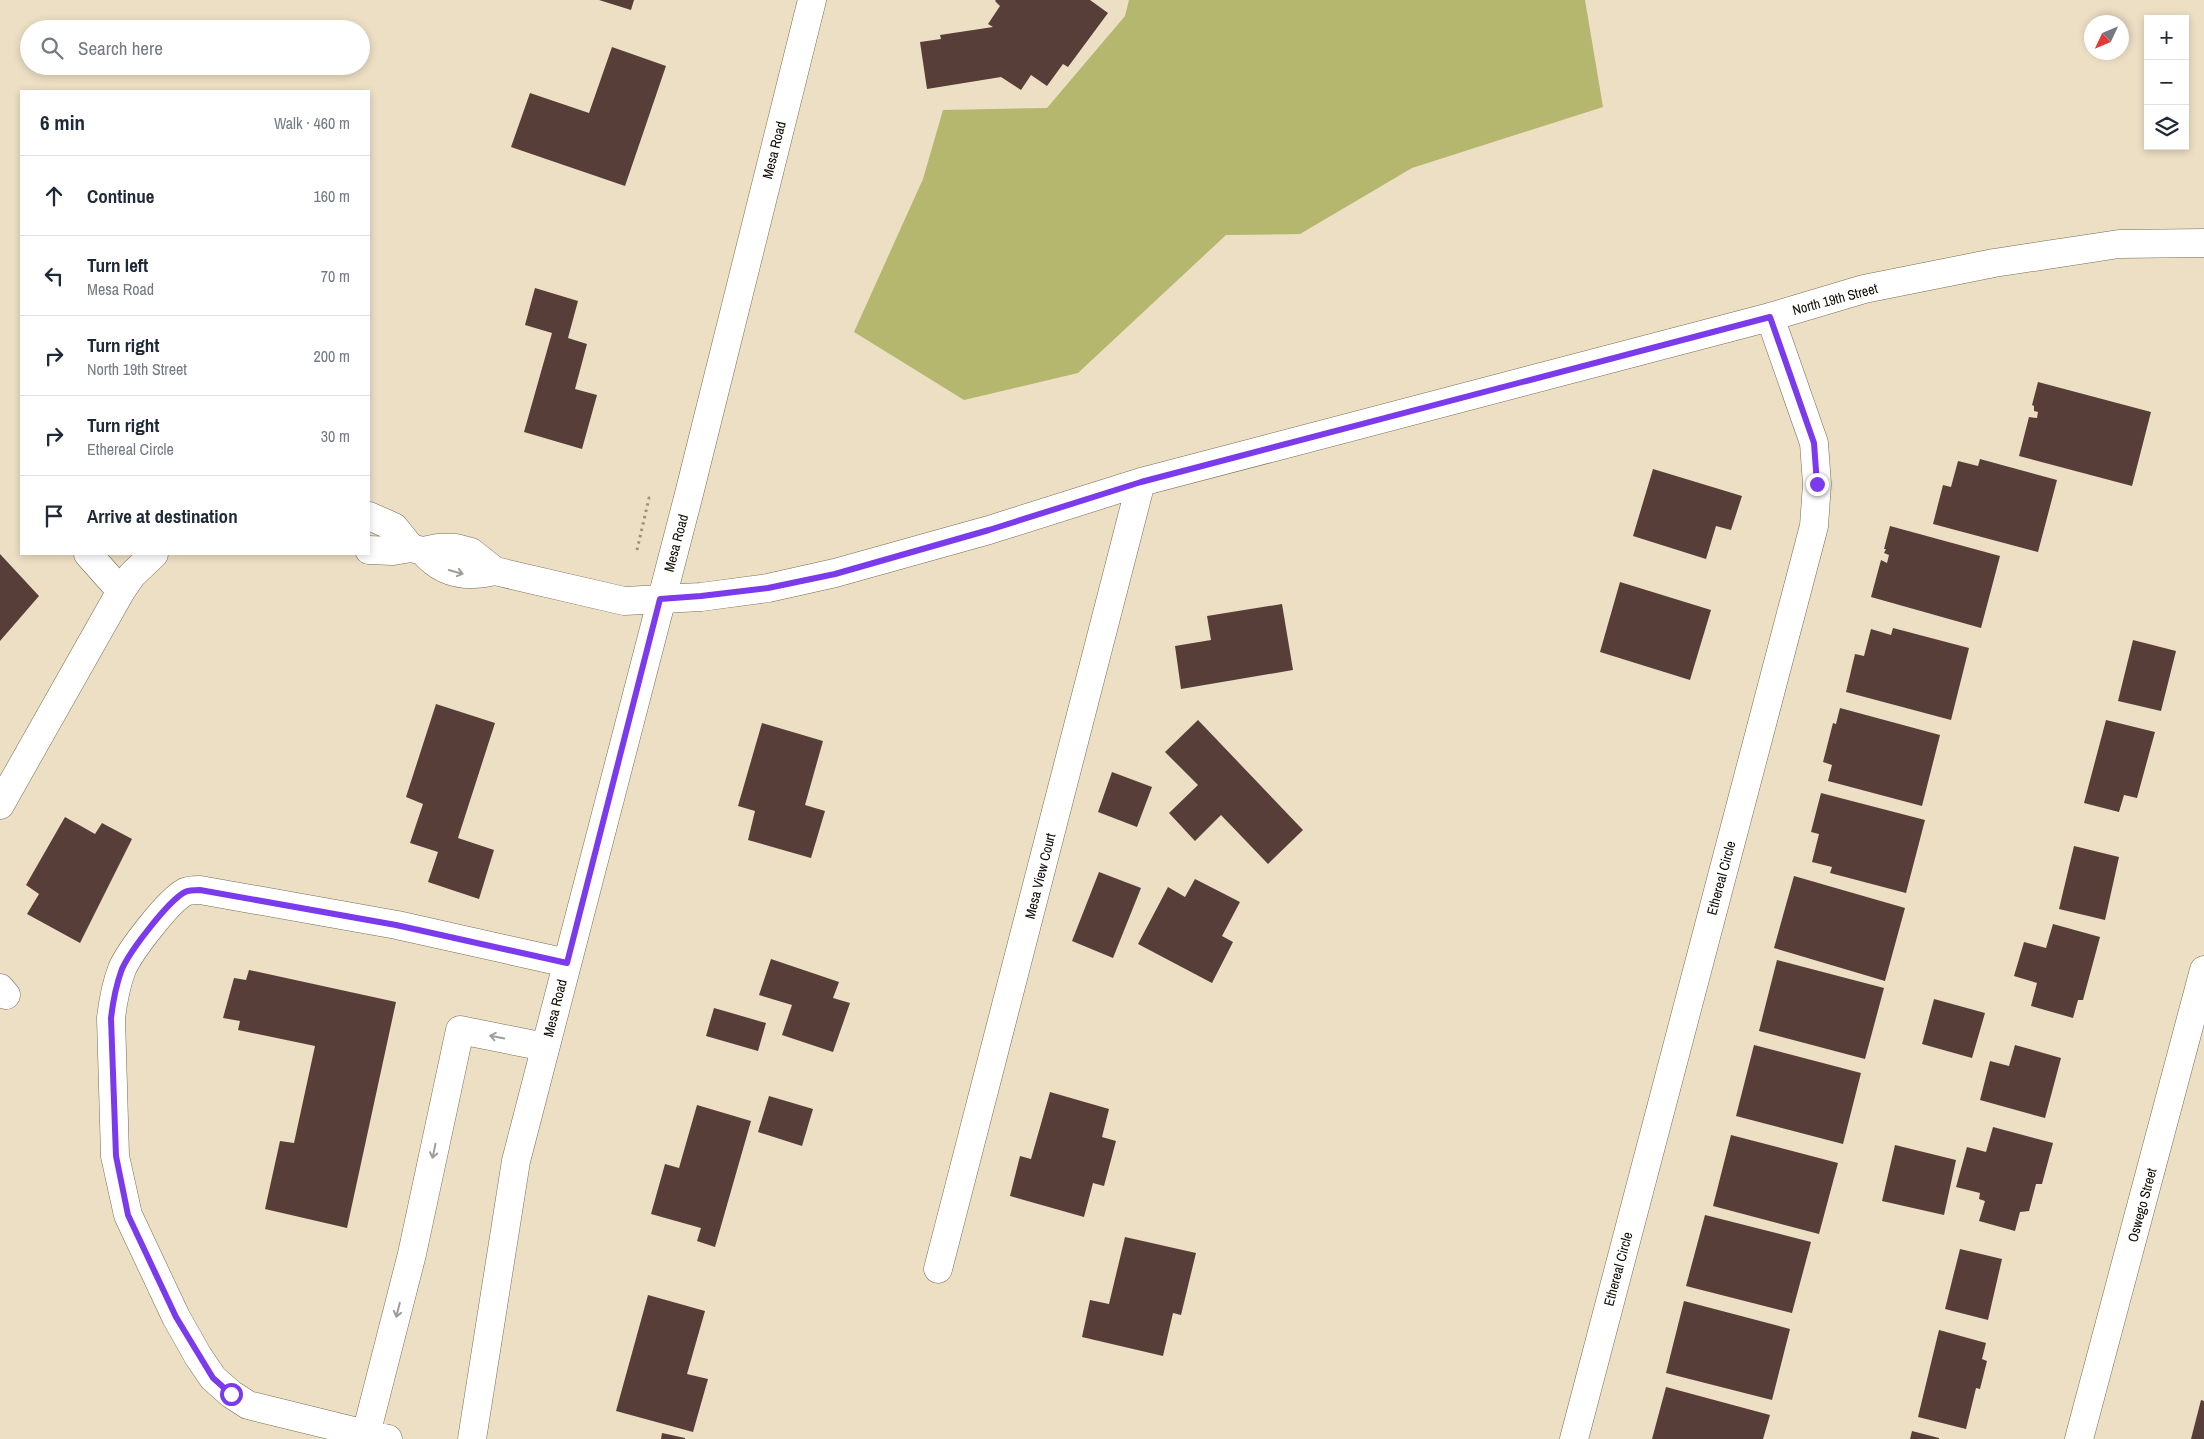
<!DOCTYPE html>
<meta charset="utf-8">
<style>
body{margin:0;font-family:"Archivo Narrow",sans-serif;background:#f2f2f3;color:#1f2937}
.controls{position:absolute;right:15px;top:15px;display:grid;overflow:hidden;border-radius:0px;box-shadow:0 2px 8px #0003}
.controls button{width:45px;height:45px;display:grid;place-items:center;padding:0;border:0;border-bottom:1px solid #e0e1e3;background:#fff;color:#1f2937;font:25px sans-serif}
.compass{position:absolute;left:2084px;top:15px;width:45px;height:45px;border-radius:50%;background:#fff;box-shadow:0 2px 8px #0003;rotate:226deg}
.stop{position:absolute;width:15px;height:15px;margin:-11px;border:4px solid #7c3aed;border-radius:50%;background:#fff}
.stop.end{background:#7c3aed;border-color:#fff;box-shadow:0 1px 5px #0008}
.list{margin:0;padding:0;list-style:none}
h2{display:flex;justify-content:space-between;align-items:center;height:65px;margin:0;padding:0 20px;font-size:21px}
h2 small{font-size:16px;font-weight:400;color:#747a83}
.list li{display:grid;grid-template-columns:32px 1fr auto;gap:15px;align-items:center;box-sizing:border-box;height:80px;padding:0 20px;border-top:1px solid #e0e1e3}
.list b{display:block;font-size:19px;white-space:nowrap}
.list p{margin:0;font-size:16px;white-space:nowrap;color:#747a83}
.list em{font-size:16px;font-style:normal;color:#747a83}
.icon{flex:none;width:28px;height:28px;fill:none;stroke:currentColor;stroke-width:2;stroke-linecap:round;stroke-linejoin:round}
.map{position:relative;flex:none;width:2204px;height:1439px;overflow:hidden}
.search{position:absolute;background:#fff;box-shadow:0 2px 8px #0003;left:20px;top:20px;width:350px;height:55px;display:flex;align-items:center;gap:12px;box-sizing:border-box;padding:0 18px;border-radius:28px;color:#747a83;font-size:19px}
.panel{position:absolute;background:#fff;box-shadow:0 2px 8px #0003;left:20px;top:90px;width:350px;height:465px;border-radius:0px}
.map>svg:first-child{display:block}
.green{fill:#b4b76d}
.building{fill:#583e38}
.lines{fill:none;stroke-linecap:round;stroke-linejoin:round}
.minor-casing{stroke:#776c53;stroke-width:29}
.major-casing{stroke:#776c53;stroke-width:29}
.path{stroke:#9c927f;stroke-width:3;stroke-dasharray:2.5 4;stroke-linecap:butt}
.minor{stroke:#fff;stroke-width:28}
.major{stroke:#fff;stroke-width:28}
.oneway{stroke:#9f9d9b}
.route{stroke:#7c3aed;stroke-width:6}
.labels{text-anchor:middle;dominant-baseline:central;stroke-width:5;stroke-linejoin:round;paint-order:stroke}
.street-label{font-size:14px;fill:#0f0b04;stroke:#fff}
</style>
<div class="map">
<svg width="2204" height="1439" viewBox="0 0 2204 1439">
<rect width="100%" height="100%" fill="#ecdfc4"/>
<path class="green" d="M1129 0H1585L1603 107 1412 168 1300 234 1226 235 1078 373 964 400 854 332 923 179 943 110 1047 108 1125 16Z"/>
<path class="building" d="M599 0H634L631 10Z
M996 0H1090L1108 13 1068 67 1063 64 1047 86 1031 75 1021 90 1001 77 927 89 920 42 941 39 940 35 993 27 988 24 1000 6 995 1Z
M612 47 666 66 625 186 511 147 530 93 589 113Z
M535 288 578 301 568 338 587 344 575 389 597 395 582 449 524 432 552 333 525 325Z
M2038 382 2151 412 2132 486 2019 456 2029 417 2037 418 2038 412 2034 411V406L2032 405Z
M1980 459 2057 480 2038 552 1933 524 1943 485 1951 487 1958 461 1978 466Z
M1653 469 1742 496 1731 530 1716 526 1706 559 1633 536Z
M1890 526 2000 556 1981 628 1871 597 1881 560 1887 563 1889 555 1884 553 1886 549H1884Z
M0 554 39 596 0 641Z
M1620 582 1711 610 1690 680 1600 652Z
M1282 604 1293 670 1181 689 1175 646 1211 640 1207 616Z
M1893 628 1969 648 1951 720 1846 692 1855 654 1864 656 1871 629 1891 635Z
M2133 640 2176 651 2161 711 2118 701Z
M436 704 495 723 458 838 494 850 479 899 428 882 438 852 410 843 423 804 406 797Z
M1840 708 1940 735 1922 806 1828 781 1832 765 1823 762 1833 723 1836 724Z
M1198 720 1303 830 1268 864 1221 815 1195 841 1169 813 1198 785 1165 752Z
M2106 720 2155 732 2137 798 2124 795 2119 812 2084 803Z
M762 723 823 741 805 805 825 811 811 858 748 840 755 811 738 806Z
M1112 772 1152 787 1137 827 1098 812Z
M1821 793 1925 820 1906 893 1830 873 1832 867 1812 862 1819 834 1811 832Z
M65 817 95 834 102 823 132 839 80 943 27 914 39 894 26 885Z
M2074 846 2119 857 2105 920 2059 909Z
M1099 872 1141 888 1113 958 1072 941Z
M1794 876 1905 908 1885 981 1774 948Z
M1195 879 1240 902 1222 936 1233 942 1212 983 1138 944 1168 887 1185 897Z
M2053 924 2100 937 2083 1000H2078L2073 1018 2031 1006 2037 983 2014 976 2024 942 2046 948Z
M771 959 839 982 833 998 850 1003 833 1052 782 1035 792 1005 759 995Z
M1777 960 1884 988 1865 1059 1759 1031Z
M249 970 396 1002 347 1228 265 1209 280 1141 294 1143 315 1046 238 1030 240 1021 223 1018 234 978 246 980Z
M1934 999 1985 1013 1972 1058 1922 1044Z
M714 1008 766 1023 758 1051 706 1036Z
M1754 1045 1861 1073 1843 1144 1736 1116Z
M2015 1045 2061 1058 2045 1118 1980 1100 1990 1061 2009 1066Z
M1050 1092 1109 1109 1102 1137 1116 1141 1104 1186 1093 1183 1084 1217 1010 1196 1020 1156 1031 1159Z
M769 1096 813 1109 802 1146 758 1132Z
M697 1105 751 1121 715 1247 697 1241 701 1228 651 1214 665 1164 679 1168Z
M1993 1127 2053 1143 2042 1184H2036L2029 1211 2020 1212 2015 1231 1979 1221 1985 1201 1979 1199 1980 1193 1956 1187 1967 1147 1986 1152Z
M1731 1135 1838 1163 1819 1234 1713 1206Z
M1895 1145 1956 1160 1944 1215 1882 1201Z
M1705 1215 1811 1242 1792 1313 1686 1286Z
M1125 1237 1196 1253 1181 1315 1173 1313 1163 1356 1082 1337 1090 1300 1109 1304Z
M1960 1249 2002 1259 1988 1320 1945 1309Z
M648 1295 705 1311 687 1374 708 1379 693 1432 616 1411Z
M1684 1301 1790 1329 1772 1400 1666 1373Z
M1939 1330 1986 1343 1982 1359 1987 1361 1980 1389 1976 1388 1966 1429 1918 1417Z
M1666 1387 1770 1415 1763 1439H1652Z
M2201 1400 2204 1401V1439H2191Z
M1912 1431 1939 1438V1439H1910Z
M662 1433 685 1438V1439H661Z"/>
<g class="lines">
<g class="minor-casing">
<path id="minor" d="M369 516 394 527 411 548
M369 550 393 551 411 548 423 551 438 548H456L471 552 495 571
M423 551C442 574 467 578 495 571L624 601 701 597 768 588 835 573 989 530 1141 482 1770 317 1864 289 1994 263 2119 244 2204 243
M88 554 121 591
M0 805 121 591 132 575 154 554
M0 988 6 995
M938 1269 1141 482
M366 1434 248 1405 231 1394 213 1378 198 1356 176 1317 128 1215 115 1156 111 1018C113 1001 116 985 122 969 130 951 168 901 185 892 189 890 196 890 200 890L397 925 567 963
M388 1439 366 1434 412 1254 460 1030 545 1047
M1574 1439 1814 526 1817 484 1814 443 1770 317
M2079 1439 2204 970"/>
</g>
<g class="major-casing">
<path id="major" d="M472 1439 516 1161 689 494 812 0"/>
</g>
<path class="path" d="M637 550 649 498H652"/>
<use href="#minor" class="minor"/>
<use href="#major" class="major"/>
</g>
<defs><path id="oneway-shaft" d="M-6 0H5M1.5-3L5.5 0L1.5 3" fill="none" stroke-width="1.6" stroke-linecap="round" stroke-linejoin="round" transform="scale(1.25)"/></defs>
<g class="oneway">
<use href="#oneway-shaft" transform="translate(456 572) rotate(16)"/>
<use href="#oneway-shaft" transform="translate(497 1037) rotate(-169)"/>
<use href="#oneway-shaft" transform="translate(434 1151) rotate(102)"/>
<use href="#oneway-shaft" transform="translate(398 1310) rotate(104)"/>
</g>
<g class="lines">
<path class="route" d="M231 1394 213 1378 176 1317 128 1215 116 1156 111 1018C113 1001 116 985 122 969 130 951 168 901 185 892 189 890 196 890 200 890L396 925 567 963 660 599 701 596 768 588 835 574 989 530 1141 482 1770 317 1814 443 1817 484"/>
</g>
<g class="labels">
<g class="street-label">
<text transform="translate(774 150) rotate(-76)">Mesa Road</text>
<text transform="translate(1835 299) rotate(-15)">North 19th Street</text>
<text transform="translate(676 543) rotate(-75)">Mesa Road</text>
<text transform="translate(1040 876) rotate(-76)">Mesa View Court</text>
<text transform="translate(1721 878) rotate(-75)">Ethereal Circle</text>
<text transform="translate(555 1008) rotate(-76)">Mesa Road</text>
<text transform="translate(2142 1205) rotate(-75)">Oswego Street</text>
<text transform="translate(1618 1269) rotate(-75)">Ethereal Circle</text>
</g>
</g>
</svg>
<div class="controls">
<button>+</button>
<button>−</button>
<button><svg class="icon" aria-label="layers" viewBox="0 0 24 24"><path d="M12 4l9 5-9 5-9-5zM3 14l9 5 9-5"/></svg></button>
</div>
<svg class="compass" viewBox="-18 -18 36 36"><path d="M0-13l5 13h-10z" fill="#e53935"/><path d="M0 13l5-13h-10z" fill="#747a83"/></svg>
<div class="stop" style="left:231px;top:1394px"></div>
<div class="stop end" style="left:1817px;top:484px"></div>
<div class="search"><svg class="icon" aria-label="search" viewBox="0 0 24 24"><circle cx="10" cy="10" r="6"/><path d="M15 15l6 6"/></svg>Search here</div>
<section class="panel">
<h2>6 min<small>Walk · 460 m</small></h2>
<ul class="list">
<li><svg class="icon" aria-label="ahead" viewBox="0 0 24 24"><path d="M12 20V5M6 11l6-6 6 6"/></svg><div><b>Continue</b></div><em>160 m</em></li>
<li><svg class="icon" aria-label="left" viewBox="0 0 24 24"><path d="M17 20v-9H6M10 6l-5 5 5 5"/></svg><div><b>Turn left</b><p>Mesa Road</p></div><em>70 m</em></li>
<li><svg class="icon" aria-label="right" viewBox="0 0 24 24"><path d="M7 20v-9h11M14 6l5 5-5 5"/></svg><div><b>Turn right</b><p>North 19th Street</p></div><em>200 m</em></li>
<li><svg class="icon" aria-label="right" viewBox="0 0 24 24"><path d="M7 20v-9h11M14 6l5 5-5 5"/></svg><div><b>Turn right</b><p>Ethereal Circle</p></div><em>30 m</em></li>
<li><svg class="icon" aria-label="arrive" viewBox="0 0 24 24"><path d="M6 21V4h12l-3 4 3 4H6"/></svg><div><b>Arrive at destination</b></div></li>
</ul>
</section>
</div>
